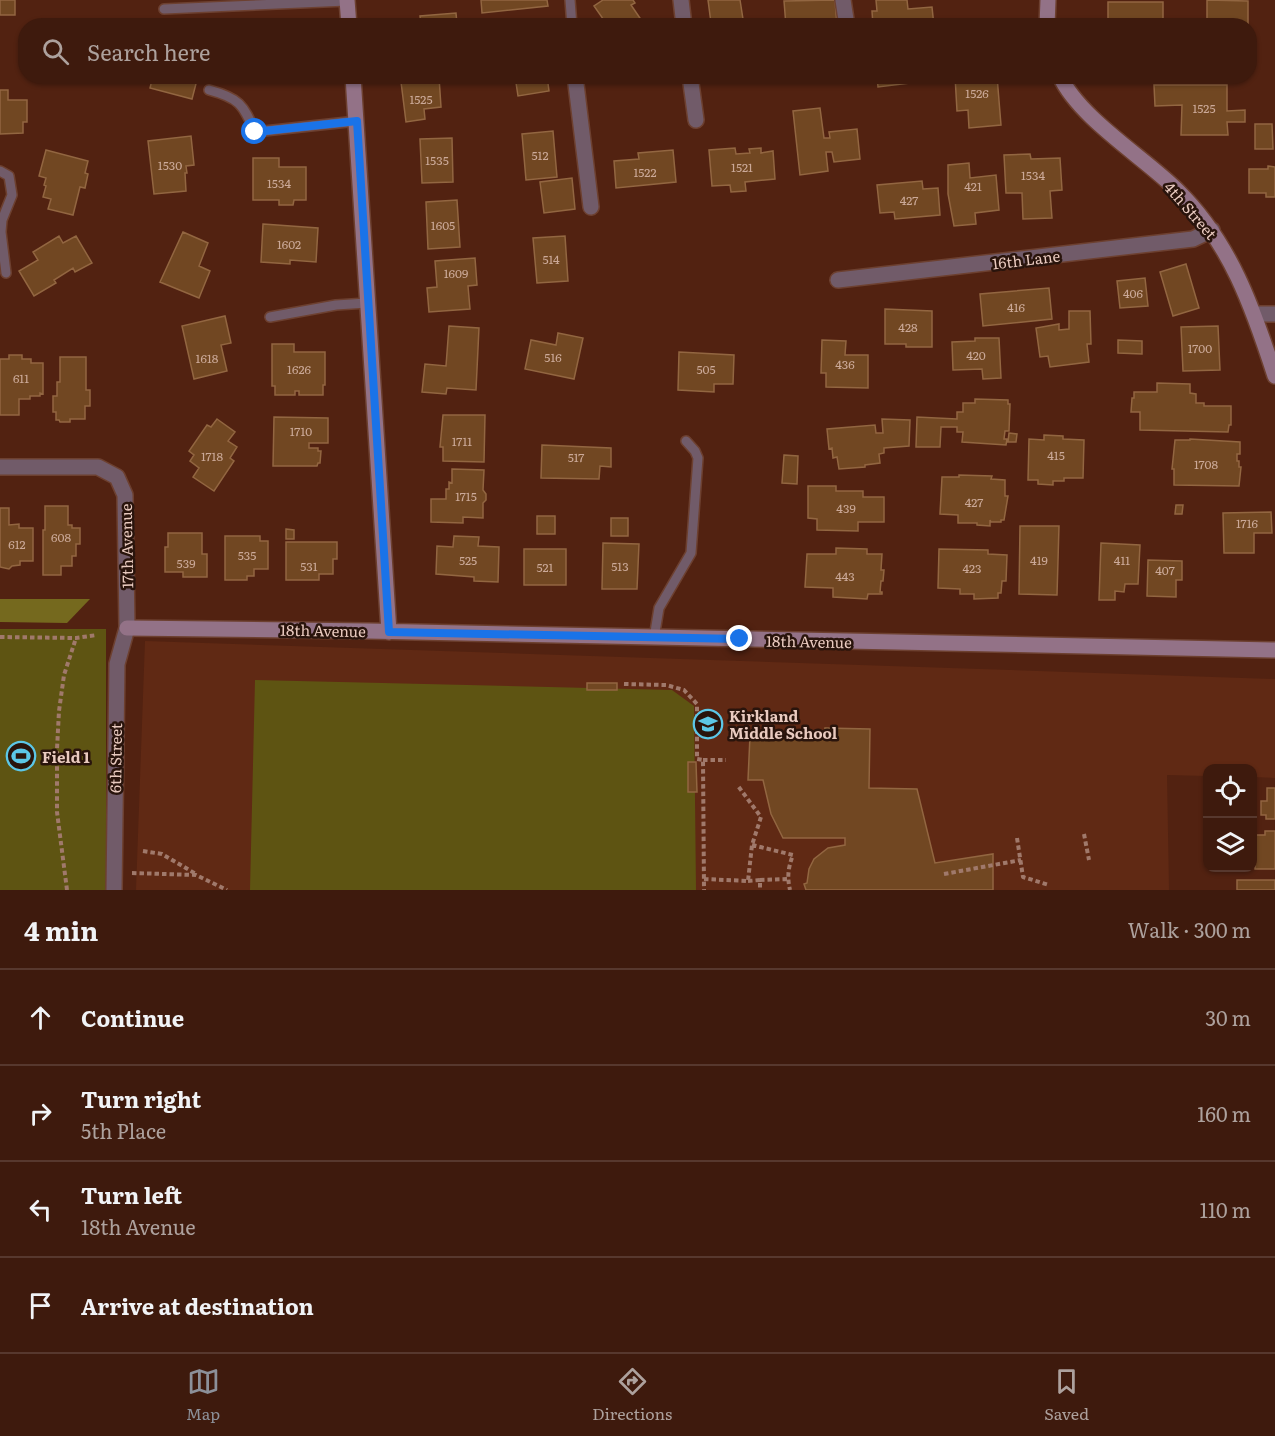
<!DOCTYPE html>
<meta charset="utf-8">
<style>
body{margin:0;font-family:Literata,serif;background:#452316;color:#f1f3f6}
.controls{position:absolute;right:18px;bottom:18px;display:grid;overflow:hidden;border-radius:12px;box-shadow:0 2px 4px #0004}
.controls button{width:54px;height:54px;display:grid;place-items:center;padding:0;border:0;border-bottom:2px solid #57382e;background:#3e1a0d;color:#f1f3f6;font:30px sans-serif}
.stop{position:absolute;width:18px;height:18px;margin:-14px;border:4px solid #1a73e8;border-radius:50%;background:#fff}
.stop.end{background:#1a73e8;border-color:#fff;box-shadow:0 2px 6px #0008}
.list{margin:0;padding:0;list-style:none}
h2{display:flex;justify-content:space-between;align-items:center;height:78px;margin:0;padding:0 24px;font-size:26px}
h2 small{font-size:20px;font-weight:400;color:#ada19d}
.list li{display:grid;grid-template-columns:39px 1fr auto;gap:18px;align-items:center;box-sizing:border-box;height:96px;padding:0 24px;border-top:2px solid #57382e}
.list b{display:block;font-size:22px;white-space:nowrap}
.list p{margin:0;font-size:20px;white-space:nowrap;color:#ada19d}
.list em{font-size:20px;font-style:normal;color:#ada19d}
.icon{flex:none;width:33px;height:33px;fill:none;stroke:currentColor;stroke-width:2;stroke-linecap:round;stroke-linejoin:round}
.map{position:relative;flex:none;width:1275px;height:890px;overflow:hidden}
.search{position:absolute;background:#3e1a0d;box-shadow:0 2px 4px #0004;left:18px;right:18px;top:18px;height:66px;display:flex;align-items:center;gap:15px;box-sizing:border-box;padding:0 21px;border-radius:24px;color:#ada19d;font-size:22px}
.sheet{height:462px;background:#3e1a0d}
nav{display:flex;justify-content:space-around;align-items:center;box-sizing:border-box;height:84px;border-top:2px solid #57382e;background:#3e1a0d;font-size:16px;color:#ada19d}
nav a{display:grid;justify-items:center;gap:3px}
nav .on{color:#8c9099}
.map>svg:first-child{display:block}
.built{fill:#602914}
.green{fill:#5e5412}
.forest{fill:#75691e}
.building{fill:#714722;stroke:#926641;stroke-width:1.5}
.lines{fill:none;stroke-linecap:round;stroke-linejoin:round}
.lane-casing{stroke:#6d4030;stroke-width:12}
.street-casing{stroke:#6d4030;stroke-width:18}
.secondary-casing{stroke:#6d4030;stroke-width:18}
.path{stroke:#a0796b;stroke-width:4;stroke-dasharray:4.5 3;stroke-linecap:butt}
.lane{stroke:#715b69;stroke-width:9}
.street{stroke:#715b69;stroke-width:15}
.secondary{stroke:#937287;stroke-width:15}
.route{stroke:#1a73e8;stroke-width:8}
.labels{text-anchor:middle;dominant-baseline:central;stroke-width:5;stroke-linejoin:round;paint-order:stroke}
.number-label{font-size:12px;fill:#cba998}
.street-label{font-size:15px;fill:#e9cabf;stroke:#29140c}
.poi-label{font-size:15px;font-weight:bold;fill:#e9cabf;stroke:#29140c;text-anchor:start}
</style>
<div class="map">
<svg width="1275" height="890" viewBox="0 0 1275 890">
<rect width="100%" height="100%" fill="#522211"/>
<path class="built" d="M145 641 1275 679V778L1253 777 1252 768H1208L1207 776 1167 775 1169 890H136Z"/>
<path class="green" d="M0 629H106V890H0Z
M255 680 672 690 694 706 696 890H250Z"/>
<path class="forest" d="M0 599H90L67 623 0 622Z"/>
<path class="building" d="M0 0H15V15H0Z
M481 0H547L548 6 482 13Z
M603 0H633L635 3 631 5 644 24 642 26H608L594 6Z
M708 0H740L743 19 711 23Z
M835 0 837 26H786L784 1Z
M876 0H907L908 9 932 7 934 26H873L872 11H877Z
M1207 0 1248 1V26H1197L1198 21H1207Z
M1108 2H1163V26H1108Z
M456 13 457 24 461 23V26H421L420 16Z
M153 76H198L192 99 150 88Z
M515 76H547L549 91 518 96Z
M877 76H933L934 80 878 87Z
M955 76H997L1001 125 969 128 968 110 957 111Z
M439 77 441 107 424 109 425 119 406 122 401 82Z
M1154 85H1227V111L1245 110V122H1227L1228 135H1181L1182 105 1155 106Z
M0 90H8V100H27V122H23V133L0 134Z
M820 108 824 138H830L829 132 857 129 860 159 834 162 832 152H826L828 171 800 175 793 111Z
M1255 124H1272L1273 149H1255Z
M553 131 557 177 526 180 522 134Z
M191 136 194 165 186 166 187 173H185L186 191 154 194 148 141Z
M452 138 453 182 422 183 420 139Z
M735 148 736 154 750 153 749 149 761 148V153L773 151 775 179 745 182 746 191 731 192 730 185 712 186 709 150Z
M46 150 88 161 85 173 88 174 85 188 80 187 73 215 48 209 51 199 43 197 46 186 44 185 46 178 39 176Z
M673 150 676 182 616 188 614 161 639 159 638 153Z
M1030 154 1031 159 1060 158 1062 190 1050 191 1052 218 1023 219 1022 193H1006L1004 155Z
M253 158H279V167H306V200H294L293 205H279V200H253Z
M969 163 970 178 996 175 999 210 975 213 976 224 954 226 948 194V165Z
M1268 166 1275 167V197H1266V193H1249V169H1268Z
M572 178 575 209 544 213 540 182Z
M922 181 923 189 938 188 940 215 895 219 894 212 880 213 877 185Z
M457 200 460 247 428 249 426 202Z
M263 224 318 228 316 262 290 260V264L261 262Z
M183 232 208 243 199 266 210 271 199 298 160 282Z
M59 236 63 243 76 236 92 263 75 272 73 268 54 280 56 283 34 296 19 271 38 260 33 252Z
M565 236 568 281 537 283 533 238Z
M475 258 477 285 468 286 470 309 429 312 427 288 437 287 435 261Z
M1186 264 1199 308 1173 316 1160 272Z
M1145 278 1148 306 1120 308 1117 281Z
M1049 288 1052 319 983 326 980 294Z
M885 309 932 311V347H906V344H885Z
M1069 311H1090L1091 344H1087L1089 362 1050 367 1048 356 1040 357 1036 328 1059 324V330L1069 329Z
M225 316 231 343 221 345 227 371 194 379 182 326Z
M449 326 479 328 476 390 447 388 446 394 422 392 425 364 446 366Z
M1218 326 1220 370 1183 371 1181 327Z
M558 333 583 338 574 379 525 369 531 340 556 345Z
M975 338H999L1001 378 983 379 982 369 953 370 952 342 975 341Z
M822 340 846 341 845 355H868V388L826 387V373H821Z
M1118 340 1142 341V354L1118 353Z
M272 344H294V352H325V385H323V395H299V391H295V395H275V386H272Z
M679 352 734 355 733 384H714V392L678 390Z
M9 355H22V359H31V363H43V394L40 393V396H30V399H19V415H0V359H9Z
M60 357H86V390H90V406H85V419H70V422H60L59 420H56V412H53V396H57V382H60Z
M1157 383 1190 384V393L1196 394V403H1204V406H1231V425H1229L1228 432 1140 430V412H1131L1132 398H1134V392H1157Z
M975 399 1008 400V404H1010L1009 431H1005L1004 439H1007L1006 445 962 442 963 432H957V427H941L940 447H916L917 417 957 419V412H963V403H975Z
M443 415H485L484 462 443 461V447H440Z
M274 417 328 418V443H309V448H318V451H321L320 463H318L317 466H273Z
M217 419 235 432 228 441 237 447 230 458 234 461 214 491 193 477 199 468 190 461 194 455 189 451 207 425 211 427Z
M882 419 910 420 909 446 884 448V453L879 454 880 463 865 465V467L839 469 837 457 833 458 832 448 829 449 827 429 875 425 876 433H883Z
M1009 433 1017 434 1016 442H1008Z
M1044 435 1063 436V439L1084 440 1083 478H1064V481H1053V485L1038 484V480H1028L1029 439 1044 440Z
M1190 439 1240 442V454H1237V461H1239V467H1241L1239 486 1174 485V469H1172L1175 440H1190Z
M542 445 611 448V467L600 466 599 479 541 478Z
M784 455 798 456 797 484 782 483Z
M452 469 484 470 483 490 486 494V500L483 503V518L463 517V523L431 522V499H446V489H449V482L452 483Z
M959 475 992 476 991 479 1005 480V496H1008L1004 520H1001V522H991L990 520V526L977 525V523H958V515L940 514 942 477H959Z
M808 486H836V491H863V497H884V522H858V531L817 530V519L808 518Z
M1176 505H1183L1182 514H1175Z
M45 506H68V525H72V528H80V544H76V556H72V566H61V575H43V530H45Z
M0 508H9V525L19 524V528H33V561H20V565L12 566 9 569 0 567Z
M1271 512 1272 533H1254V553H1224L1223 513Z
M537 516H555V534H537Z
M611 518H628V536H611Z
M1020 526H1059L1057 595 1019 594Z
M286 529 294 530V539H286Z
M168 533H202V554H207V577H183V572H165V547H168Z
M225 536H260V541H268V569H254V576H247V580H225Z
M454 536 479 537 478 546 499 547 498 582 474 581V577L436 574 437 546 453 547Z
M286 542H337V559H333V574H319V580H286Z
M603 543 639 544 637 589H602Z
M1101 543 1140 545 1138 584H1125L1124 592 1115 591V600H1099Z
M836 548 867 549V554H882L881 570H884L883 581H881L880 592H882V594H868L867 599 833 597V588L805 587 807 554H836Z
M524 549H566V585H524Z
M939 549 988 550V554L1007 555 1006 581H1002L1001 593H998V598L974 599V594H960V589L938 588Z
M1148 560 1182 561V580H1176V597L1147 596Z
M587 683H617V690H587Z
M825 728 870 729 869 788 917 789 935 863 993 854V890H806L804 884 807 883 809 869 814 859 828 848 845 845V838H783L771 814 763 780H748L750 736 825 737Z
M688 762H696L697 792H688Z
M1267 788H1275V819H1266V815H1261V801H1267Z
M1265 831H1275V869H1255V835H1265Z
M1237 880H1275V890H1237Z"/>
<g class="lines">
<g class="lane-casing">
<path id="lane" d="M570 0 572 26
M164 9 347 1
M209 90C239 98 243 104 255 132L357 121
M0 171 9 176 12 195 2 220H0
M2 220 1 232 6 273
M270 317 336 305 367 303
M654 638 659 608 691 553 698 458 695 451 686 441"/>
</g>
<g class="street-casing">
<path id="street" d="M681 0 684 26
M843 0 847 26
M575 76 591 207
M690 76 696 120
M838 280 1193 239 1212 230
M1255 314H1275
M0 467H98L117 477 125 495 127 628 117 664 114 890"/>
</g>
<g class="secondary-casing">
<path id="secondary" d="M347 0 349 26
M1047 26 1048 0
M353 76 389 632
M1060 76C1079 118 1145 158 1178 191 1230 242 1253 308 1275 376
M127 628 368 631 1275 650"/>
</g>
<path class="path" d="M0 637 76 638 97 635
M624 684 666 685 684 690 697 704V759L703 760 704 890
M703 760H726
M1084 834 1089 860
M1017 838 1023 877 1049 885
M752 845 793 855C788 868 787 877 790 890
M143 851 162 854 196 874
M132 873 196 875 227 890
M944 874 1021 860
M704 879 748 881 752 845 761 817 738 786
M760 880 787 879
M748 881 760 880V890
M67 890 57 812V749L59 711 64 675 76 638"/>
<use href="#lane" class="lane"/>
<use href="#street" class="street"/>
<use href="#secondary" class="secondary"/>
</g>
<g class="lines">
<path class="route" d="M255 132 357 121 389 632 740 639"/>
</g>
<defs>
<g id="school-ring" transform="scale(1.5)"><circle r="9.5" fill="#29140c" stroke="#5cc7e7" stroke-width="1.5"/><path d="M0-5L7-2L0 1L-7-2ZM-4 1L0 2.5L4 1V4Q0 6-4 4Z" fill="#5cc7e7"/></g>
<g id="stadium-ring" transform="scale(1.5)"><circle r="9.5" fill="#29140c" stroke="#5cc7e7" stroke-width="1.5"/><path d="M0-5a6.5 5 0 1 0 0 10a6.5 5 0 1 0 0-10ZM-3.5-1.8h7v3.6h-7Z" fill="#5cc7e7"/></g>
</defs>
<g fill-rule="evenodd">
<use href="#school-ring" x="708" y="724"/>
<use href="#stadium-ring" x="21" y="756"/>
</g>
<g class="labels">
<g class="number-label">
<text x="977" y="93">1526</text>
<text x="421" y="99">1525</text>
<text x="1204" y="108">1525</text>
<text x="540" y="155">512</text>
<text x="437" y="160">1535</text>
<text x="170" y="165">1530</text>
<text x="742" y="167">1521</text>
<text x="645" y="172">1522</text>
<text x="1033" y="175">1534</text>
<text x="279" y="183">1534</text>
<text x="973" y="186">421</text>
<text x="909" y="200">427</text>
<text x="443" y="225">1605</text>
<text x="289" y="244">1602</text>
<text x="551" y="259">514</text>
<text x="456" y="273">1609</text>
<text x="1133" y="293">406</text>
<text x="1016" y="307">416</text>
<text x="908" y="327">428</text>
<text x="1200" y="348">1700</text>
<text x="976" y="355">420</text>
<text x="553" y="357">516</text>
<text x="207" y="358">1618</text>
<text x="845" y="364">436</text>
<text x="299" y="369">1626</text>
<text x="706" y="369">505</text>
<text x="21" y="378">611</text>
<text x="301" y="431">1710</text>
<text x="462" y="441">1711</text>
<text x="1056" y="455">415</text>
<text x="212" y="456">1718</text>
<text x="576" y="457">517</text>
<text x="1206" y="464">1708</text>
<text x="466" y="496">1715</text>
<text x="974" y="502">427</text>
<text x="846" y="508">439</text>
<text x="1247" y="523">1716</text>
<text x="61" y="537">608</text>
<text x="17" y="544">612</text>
<text x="247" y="555">535</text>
<text x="468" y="560">525</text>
<text x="1039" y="560">419</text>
<text x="1122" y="560">411</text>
<text x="186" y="563">539</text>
<text x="309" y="566">531</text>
<text x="620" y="566">513</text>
<text x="545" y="567">521</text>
<text x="972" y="568">423</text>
<text x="1165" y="570">407</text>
<text x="845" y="576">443</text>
</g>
<g class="street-label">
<text transform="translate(1191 210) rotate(49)">4th Street</text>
<text transform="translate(1026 259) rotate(-7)">16th Lane</text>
<text transform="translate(126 546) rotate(-91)">17th Avenue</text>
<text transform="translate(323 630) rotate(1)">18th Avenue</text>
<text transform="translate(809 641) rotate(1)">18th Avenue</text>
<text transform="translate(115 758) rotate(-89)">6th Street</text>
</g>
<g class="poi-label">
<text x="729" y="715">Kirkland<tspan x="729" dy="17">Middle School</tspan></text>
<text x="42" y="756">Field 1</text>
</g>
</g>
</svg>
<div class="controls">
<button><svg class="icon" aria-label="locate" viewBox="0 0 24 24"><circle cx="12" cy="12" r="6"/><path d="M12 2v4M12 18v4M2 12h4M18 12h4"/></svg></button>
<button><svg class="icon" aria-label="layers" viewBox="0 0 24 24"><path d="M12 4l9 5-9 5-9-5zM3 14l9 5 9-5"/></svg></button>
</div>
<div class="stop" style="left:255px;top:132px"></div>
<div class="stop end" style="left:740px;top:639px"></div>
<div class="search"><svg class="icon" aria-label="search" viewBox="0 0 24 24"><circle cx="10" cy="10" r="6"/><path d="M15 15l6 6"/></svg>Search here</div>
</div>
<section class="sheet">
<h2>4 min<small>Walk · 300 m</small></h2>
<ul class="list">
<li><svg class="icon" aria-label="ahead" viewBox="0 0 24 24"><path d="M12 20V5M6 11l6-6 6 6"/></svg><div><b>Continue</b></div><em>30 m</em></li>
<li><svg class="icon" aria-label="right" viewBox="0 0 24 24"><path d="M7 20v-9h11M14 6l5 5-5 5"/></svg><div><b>Turn right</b><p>5th Place</p></div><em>160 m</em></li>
<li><svg class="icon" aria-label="left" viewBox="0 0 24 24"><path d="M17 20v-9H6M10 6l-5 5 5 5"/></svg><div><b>Turn left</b><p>18th Avenue</p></div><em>110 m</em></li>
<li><svg class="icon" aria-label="arrive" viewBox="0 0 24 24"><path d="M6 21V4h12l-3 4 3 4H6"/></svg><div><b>Arrive at destination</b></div></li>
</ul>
</section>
<nav>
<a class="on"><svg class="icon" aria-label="map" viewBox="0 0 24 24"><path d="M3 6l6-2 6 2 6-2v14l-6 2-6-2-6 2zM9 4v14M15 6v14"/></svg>Map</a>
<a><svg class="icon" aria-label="directions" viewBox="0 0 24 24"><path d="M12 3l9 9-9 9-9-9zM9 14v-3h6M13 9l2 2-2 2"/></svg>Directions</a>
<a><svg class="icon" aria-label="saved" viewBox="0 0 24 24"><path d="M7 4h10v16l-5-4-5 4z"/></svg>Saved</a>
</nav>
